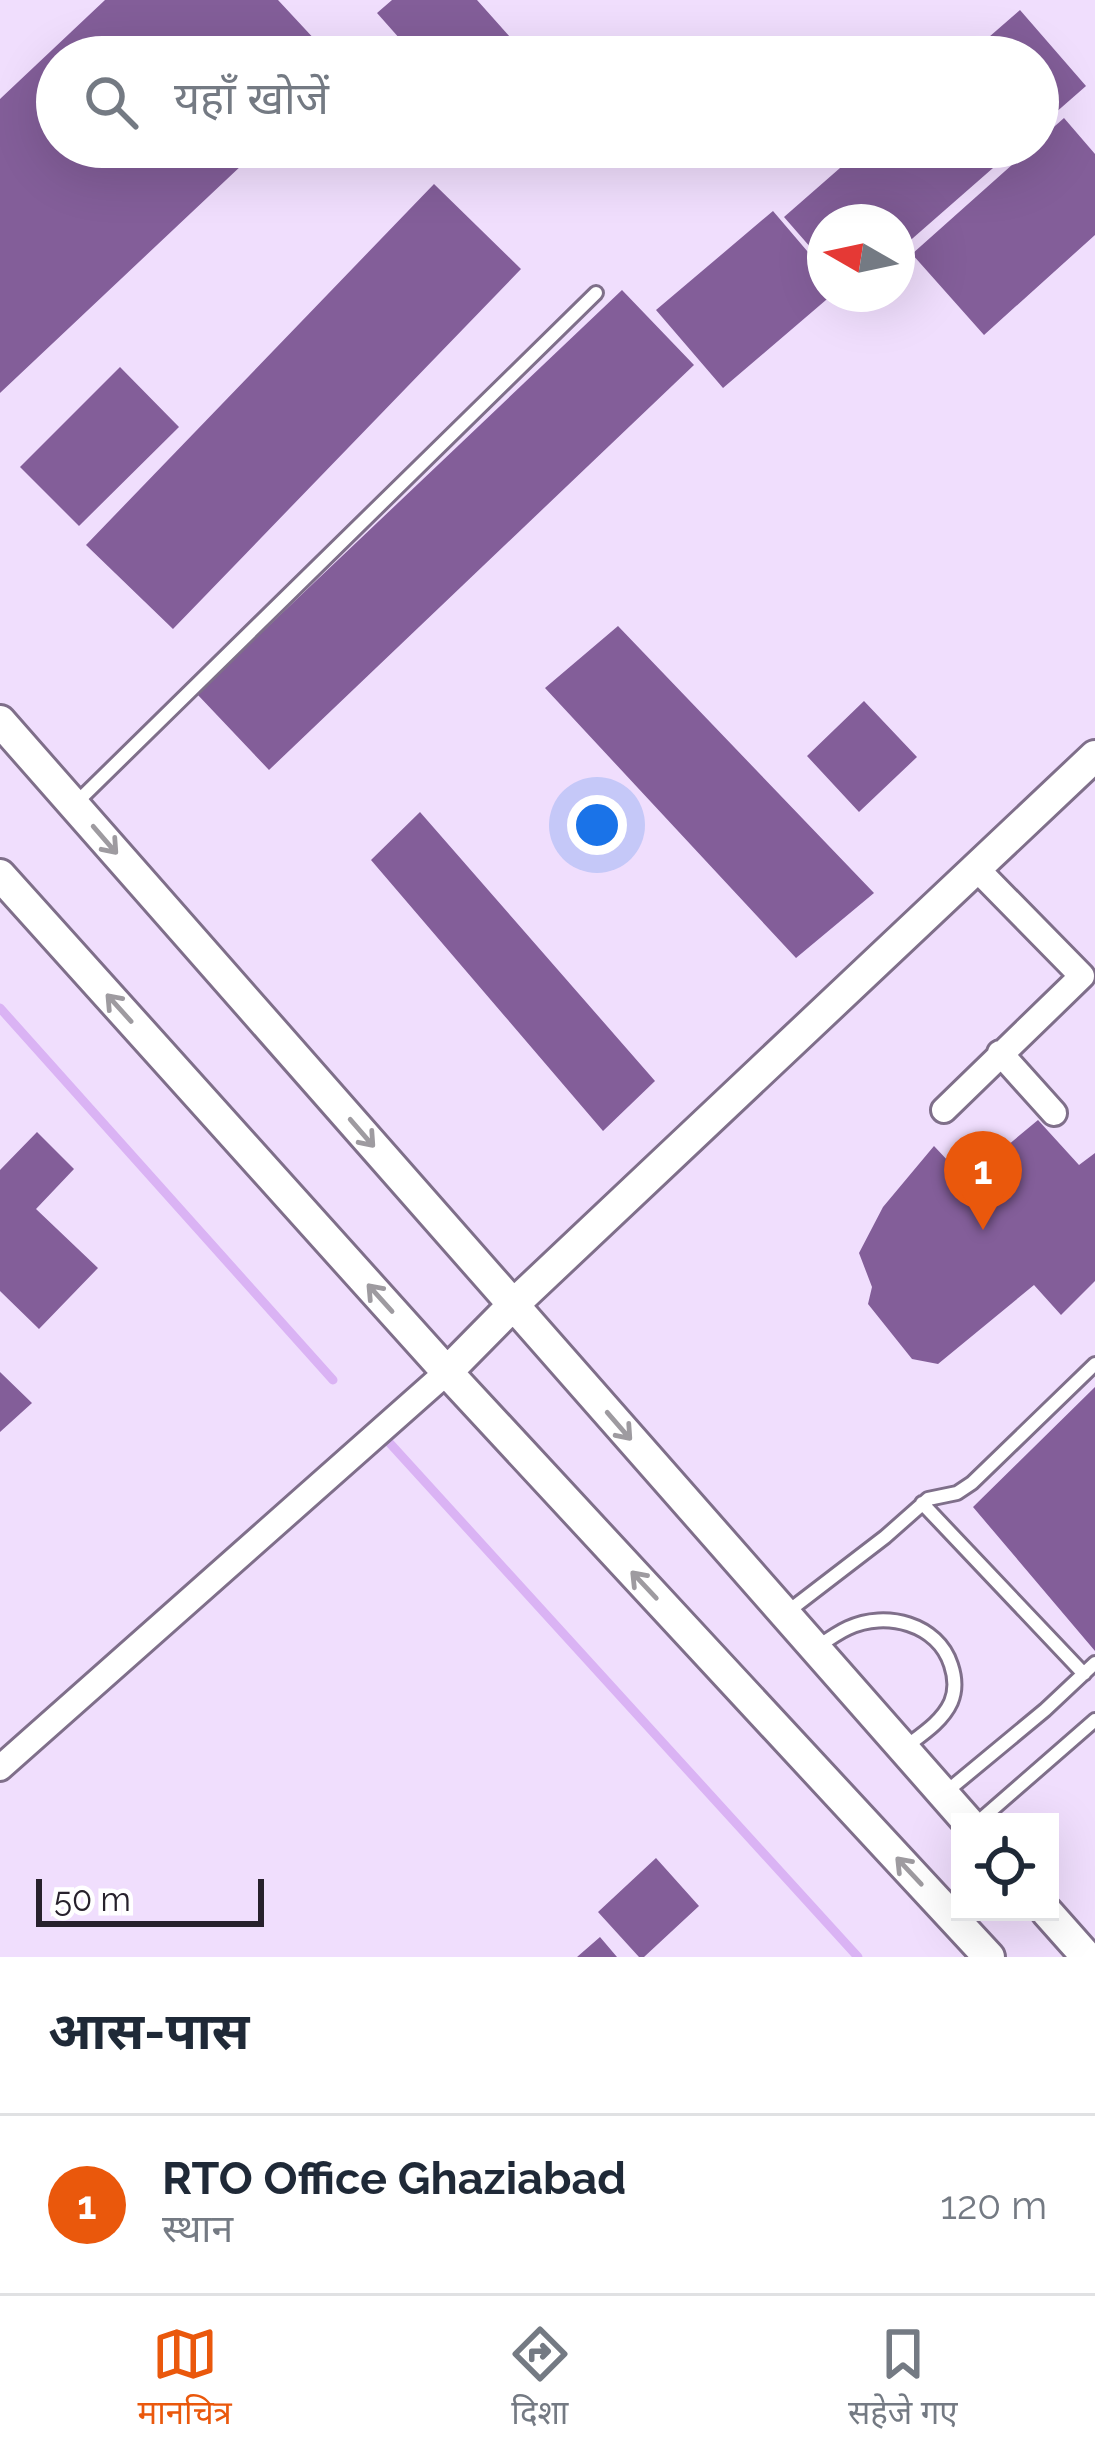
<!DOCTYPE html>
<html lang="hi">
<meta charset="utf-8">
<style>
body{margin:0;font-family:Raleway,"Noto Sans Devanagari",sans-serif;background:#f6f6f7;color:#1f2937}
.controls{position:absolute;right:36px;bottom:36px;display:grid;overflow:hidden;border-radius:0px;box-shadow:0 12px 48px #0002}
.controls button{width:108px;height:108px;display:grid;place-items:center;padding:0;border:0;border-bottom:3px solid #e0e1e3;background:#fff;color:#1f2937;font:60px sans-serif}
.compass{position:absolute;left:807px;top:204px;width:108px;height:108px;border-radius:50%;background:#fff;box-shadow:0 12px 48px #0002;rotate:279deg}
.scale{position:absolute;left:36px;bottom:30px;width:228px;box-sizing:border-box;padding-left:12px;border:6px solid #27212c;border-top:0;font-size:33px;line-height:42px;white-space:nowrap;color:#27212c;-webkit-text-stroke:9px #fff;paint-order:stroke}
.you{position:absolute;left:597px;top:825px;width:42px;height:42px;margin:-30px;border:9px solid #fff;border-radius:50%;background:#1a73e8;box-shadow:0 0 0 18px #1a73e833}
.badge{display:grid;place-items:center;width:78px;height:78px;border-radius:50%;background:#ea580c;color:#fff;font-size:39px;font-weight:700}
.pin{position:absolute;translate:-50% -99px;filter:drop-shadow(0 3px 6px #0008)}
.pin::after{content:'';position:absolute;top:63px;width:42px;height:36px;background:inherit;clip-path:polygon(0 0,100% 0,50% 100%)}
.list{margin:0;padding:0;list-style:none}
h2{display:flex;justify-content:space-between;align-items:center;height:156px;margin:0;padding:0 48px;font-size:51px}
h2 small{font-size:39px;font-weight:400;color:#747a83}
.list li{display:grid;grid-template-columns:78px 1fr auto;gap:36px;align-items:center;box-sizing:border-box;height:180px;padding:0 48px;border-top:3px solid #e0e1e3}
.list b{display:block;font-size:45px;white-space:nowrap}
.list p{margin:0;font-size:39px;white-space:nowrap;color:#747a83}
.list em{font-size:39px;font-style:normal;color:#747a83}
.icon{flex:none;width:66px;height:66px;fill:none;stroke:currentColor;stroke-width:2;stroke-linecap:round;stroke-linejoin:round}
.map{position:relative;flex:none;width:1095px;height:1957px;overflow:hidden}
.search{position:absolute;background:#fff;box-shadow:0 12px 48px #0002;left:36px;right:36px;top:36px;height:132px;display:flex;align-items:center;gap:30px;box-sizing:border-box;padding:0 42px;border-radius:66px;color:#747a83;font-size:45px}
.sheet{height:336px;background:#fff}
nav{display:flex;justify-content:space-around;align-items:center;box-sizing:border-box;height:168px;border-top:3px solid #e0e1e3;background:#fff;font-size:33px;color:#747a83}
nav a{display:grid;justify-items:center;gap:6px}
nav .on{color:#ea580c}
.map>svg:first-child{display:block}
.lines{fill:none;stroke-linecap:round;stroke-linejoin:round}
.stream{stroke:#dab3f4;stroke-width:9}
.building{fill:#835e99}
.service-casing{stroke:#7f6f8a;stroke-width:18}
.minor-casing{stroke:#7f6f8a;stroke-width:30}
.tertiary-casing{stroke:#7f6f8a;stroke-width:36}
.service{stroke:#fff;stroke-width:12}
.minor{stroke:#fff;stroke-width:24}
.tertiary{stroke:#fff;stroke-width:30}
.oneway{stroke:#9e9ba0}
</style>
<div class="map">
<svg width="1095" height="1957" viewBox="0 0 1095 1957">
<rect width="100%" height="100%" fill="#f0defd"/>
<g class="lines">
<path class="stream" d="M0 1008 333 1380
M386 1439 858 1957"/>
</g>
<path class="building" d="M105 0H278L331 57H57V147H261L0 393V99Z
M392 0H477L528 57H416L377 13Z
M1020 10 1086 86 1038 128V57H966Z
M1064 118 1095 154V235L984 335 912 254 1032 147H1038V141Z
M864 147H1017L897 252V222H825V264L784 217Z
M434 184 521 269 173 629 86 545Z
M773 211 825 272V294H833L723 388 656 310Z
M622 290 694 365 269 770 197 694Z
M120 367 179 427 79 526 20 467Z
M618 626 874 893 796 958 545 688Z
M864 701 917 757 859 812 807 756Z
M420 812 655 1081 603 1131 371 860Z
M1038 1120 1079 1165 1095 1153V1281L1061 1315 1034 1285 938 1364 912 1359 868 1304 872 1287 859 1253 883 1207 934 1146 966 1180Z
M37 1132 74 1169 36 1209 98 1268 39 1329 0 1291V1170Z
M0 1372 32 1403 0 1432Z
M1095 1387V1651L973 1507Z
M656 1858 699 1906 644 1957H639L598 1912Z
M600 1937 617 1957H577Z"/>
<g class="lines">
<g class="service-casing">
<path id="service" d="M75 804 596 293
M922 1503 1084 1674
M786 1613 885 1537 928 1499 957 1493 972 1483 1095 1364
M816 1648C826 1641 837 1633 848 1628 886 1610 938 1624 951 1665 955 1677 956 1690 951 1702 942 1722 921 1735 904 1748
M946 1792 1045 1710 1095 1663
M978 1822 1095 1720"/>
</g>
<g class="minor-casing">
<path id="minor" d="M1000 1053 1054 1113
M944 1110 1082 976 976 868
M0 1768 447 1372"/>
</g>
<g class="tertiary-casing">
<path id="tertiary" d="M0 721 968 1822
M0 875 447 1372 989 1957
M447 1372 513 1305 1095 756
M1047 1912 1087 1957"/>
</g>
<use href="#service" class="service"/>
<use href="#minor" class="minor"/>
<use href="#tertiary" class="tertiary"/>
</g>
<defs><path id="oneway-shaft" d="M-6 0H5M1.5-3L5.5 0L1.5 3" fill="none" stroke-width="1.6" stroke-linecap="round" stroke-linejoin="round" transform="scale(3)"/></defs>
<g class="oneway">
<use href="#oneway-shaft" transform="translate(105 840) rotate(49)"/>
<use href="#oneway-shaft" transform="translate(119 1008) rotate(-132)"/>
<use href="#oneway-shaft" transform="translate(362 1133) rotate(49)"/>
<use href="#oneway-shaft" transform="translate(380 1298) rotate(-132)"/>
<use href="#oneway-shaft" transform="translate(619 1426) rotate(49)"/>
<use href="#oneway-shaft" transform="translate(644 1585) rotate(-133)"/>
<use href="#oneway-shaft" transform="translate(909 1871) rotate(-133)"/>
</g>
</svg>
<div class="controls">
<button><svg class="icon" aria-label="locate" viewBox="0 0 24 24"><circle cx="12" cy="12" r="6"/><path d="M12 2v4M12 18v4M2 12h4M18 12h4"/></svg></button>
</div>
<svg class="compass" viewBox="-18 -18 36 36"><path d="M0-13l5 13h-10z" fill="#e53935"/><path d="M0 13l5-13h-10z" fill="#747a83"/></svg>
<div class="scale">50 m</div>
<div class="you"></div>
<div class="pin badge" style="left:983px;top:1230px">1</div>
<div class="search"><svg class="icon" aria-label="search" viewBox="0 0 24 24"><circle cx="10" cy="10" r="6"/><path d="M15 15l6 6"/></svg>यहाँ खोजें</div>
</div>
<section class="sheet">
<h2>आस-पास<small></small></h2>
<ul class="list">
<li><span class="badge">1</span><div><b>RTO Office Ghaziabad</b><p>स्थान</p></div><em>120 m</em></li>
</ul>
</section>
<nav>
<a class="on"><svg class="icon" aria-label="map" viewBox="0 0 24 24"><path d="M3 6l6-2 6 2 6-2v14l-6 2-6-2-6 2zM9 4v14M15 6v14"/></svg>मानचित्र</a>
<a><svg class="icon" aria-label="directions" viewBox="0 0 24 24"><path d="M12 3l9 9-9 9-9-9zM9 14v-3h6M13 9l2 2-2 2"/></svg>दिशा</a>
<a><svg class="icon" aria-label="saved" viewBox="0 0 24 24"><path d="M7 4h10v16l-5-4-5 4z"/></svg>सहेजे गए</a>
</nav>
